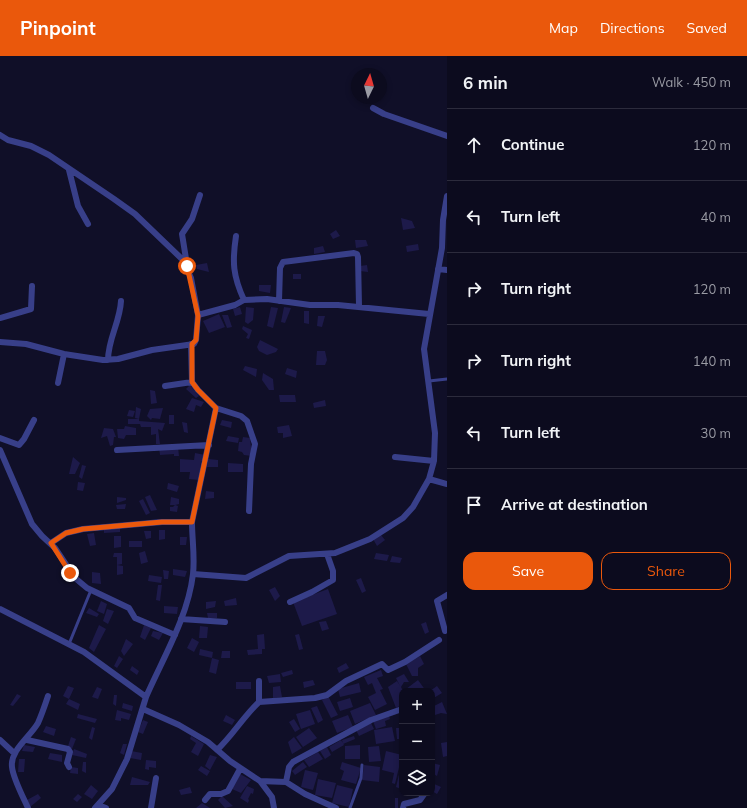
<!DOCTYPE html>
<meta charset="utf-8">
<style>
body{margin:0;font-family:Mulish,sans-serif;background:#1a192b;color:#f1f3f6}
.controls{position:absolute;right:12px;bottom:12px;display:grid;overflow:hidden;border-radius:8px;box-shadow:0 2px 6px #0003}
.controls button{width:36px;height:36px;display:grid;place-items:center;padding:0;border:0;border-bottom:1px solid #2c2b3c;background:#0c0b1e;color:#f1f3f6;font:20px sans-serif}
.compass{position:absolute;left:351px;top:12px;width:36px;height:36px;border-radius:50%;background:#0c0b1e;box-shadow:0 2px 6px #0003;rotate:5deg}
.stop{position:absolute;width:12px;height:12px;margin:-9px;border:3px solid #ea580c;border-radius:50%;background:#fff}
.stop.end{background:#ea580c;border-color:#fff;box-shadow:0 1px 4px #0008}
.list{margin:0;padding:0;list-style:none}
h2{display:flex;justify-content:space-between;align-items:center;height:52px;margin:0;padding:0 16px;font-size:17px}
h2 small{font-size:13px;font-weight:400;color:#9a9ba4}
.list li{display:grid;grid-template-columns:26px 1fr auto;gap:12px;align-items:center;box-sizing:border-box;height:72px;padding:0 16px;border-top:1px solid #2c2b3c}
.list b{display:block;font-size:15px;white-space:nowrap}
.list em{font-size:13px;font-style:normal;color:#9a9ba4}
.actions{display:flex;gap:8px;padding:12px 16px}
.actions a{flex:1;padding:9px 0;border:1px solid #ea580c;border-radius:12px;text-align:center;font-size:14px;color:#ea580c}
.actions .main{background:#ea580c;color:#fff}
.icon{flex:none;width:22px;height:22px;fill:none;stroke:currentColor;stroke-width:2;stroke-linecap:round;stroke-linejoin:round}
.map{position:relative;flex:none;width:447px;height:752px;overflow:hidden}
header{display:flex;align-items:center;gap:24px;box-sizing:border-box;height:56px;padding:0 20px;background:#ea580c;color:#fff}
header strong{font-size:19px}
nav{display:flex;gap:22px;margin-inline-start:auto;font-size:14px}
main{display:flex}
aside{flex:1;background:#0c0b1e}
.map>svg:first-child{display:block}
.building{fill:#1d1a4a}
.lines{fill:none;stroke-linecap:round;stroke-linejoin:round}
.lane{stroke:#383f89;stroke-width:3}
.street{stroke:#383f89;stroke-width:6}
.route{stroke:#ea580c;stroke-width:5}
</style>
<header>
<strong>Pinpoint</strong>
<nav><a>Map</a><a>Directions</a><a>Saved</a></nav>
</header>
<main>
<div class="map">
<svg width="447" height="752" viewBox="0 0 447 752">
<rect width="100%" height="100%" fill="#100f28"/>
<path class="building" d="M401 162 412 165 415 172 403 174Z
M336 174 340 180 333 183 330 178Z
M355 184H366L368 190 356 192Z
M418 188 419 194 407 196 406 190Z
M323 190 325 196 314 198V192Z
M207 207 209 216 197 213 196 209Z
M367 209 368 216 360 215V210Z
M293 218H301V223H293Z
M259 229H271L270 237 259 235Z
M240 251 242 258 235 260 233 253Z
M246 251 254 252 253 264 248 268 245 266Z
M271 251 278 252 273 272 267 270Z
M284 251 291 252 285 267 281 266Z
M304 255H309V268L304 267Z
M219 258 225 271 209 277 203 265Z
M222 259H228L232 271 227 272Z
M318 260H325L322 271 317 270Z
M243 270 252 274 249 283 246 282 248 278 242 273Z
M260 284 278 293 276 296 267 299 259 295 257 291Z
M317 295H325L327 304 325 309H316Z
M245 310 257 313 256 321 243 314Z
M287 312 297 315 296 322 285 318Z
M263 317 273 323 274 334H269L262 324Z
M190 329 199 340 196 342 186 333Z
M150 334 155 335 157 347 151 348Z
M279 339H295L296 346H280Z
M192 342 204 346 201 351 196 349 194 356 186 353Z
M325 344 326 350 314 352 313 347Z
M136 351 141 353 139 363 135 362Z
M163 352 160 363 152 362 151 364 147 360 150 353Z
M129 354 135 355 133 361 127 360Z
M169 359H174V368H169Z
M128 363H139V365L165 367 162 375 158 373 160 388H156V378L151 379V371H141L140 368H128Z
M222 364 232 366 231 372 220 369Z
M182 366 187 367 188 377 184 376Z
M289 369 292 380 283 382V377H278L277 371Z
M125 370 136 372V379H126L124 383 118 382 117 373H124Z
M104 372 113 373 116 381H114L113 389 110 390 107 380 101 382Z
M228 380 239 382 238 387 226 385Z
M243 381 250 382 252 400 244 399 242 396 238 395 239 386H242Z
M178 391 179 400H174V398L160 399 159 392Z
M195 397 205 399 204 406 201 405 199 424 189 423 190 416H180V403L194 404Z
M73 401 80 407 75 418H69Z
M208 403 218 404V411H207Z
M228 407 243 408V416H228Z
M82 409 86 410 82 423 79 421Z
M78 426 85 427 83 435 77 434Z
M168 427 179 430 177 436 167 433Z
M206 435 214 436V442L205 443Z
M150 439 157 454 151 455 145 441Z
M117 441 126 442V444L117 447Z
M171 441 179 443V448L175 449 178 450 177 456 170 455V451H173L175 449H170Z
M143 443 150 457 146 459 139 445Z
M126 448 125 453H117L116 449Z
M120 471V476L104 477V472Z
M159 474H165V483L159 484Z
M144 475H151V482L146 483Z
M94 477 96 489 90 490 87 478Z
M381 479 385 484 377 490 373 483Z
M114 480H121V491L114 492Z
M180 481H187L186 489H180Z
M129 485H142V491H129Z
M145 495 148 506 141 508 139 497Z
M114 497H122V508L117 509V501H113Z
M376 497 389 499 387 505 374 503Z
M392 500 402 502 400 507 390 506Z
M117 509 123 510V518L117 519Z
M173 513 187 515 185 521 173 519Z
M163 514 169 515 168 523H164Z
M92 516 100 517 101 528 92 527Z
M149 519 162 521 161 527 148 525Z
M361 522 366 535 362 537 356 524Z
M158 529H162L160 545 156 544Z
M275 531 280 540 275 545 269 534Z
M328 533 337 558 302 570 293 546Z
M236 542 237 549 225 550 224 545Z
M101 545 107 548 104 558 97 555Z
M216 545 215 551 206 553V546Z
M164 550 178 551 177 558 164 557Z
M89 552 99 558 97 561 86 557Z
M107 553 114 555 108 568 103 565Z
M207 557H217V562H208Z
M326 565 329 573 322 575 319 566Z
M426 566 429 576 425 578 421 568Z
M99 569 106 573 94 596 89 592Z
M144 569 151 572 145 584 140 581Z
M200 570 208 571 207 582H199Z
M153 575 163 577 159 584 151 580Z
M264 578 265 593H262V598L248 599 247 594 258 593 257 579Z
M299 578 303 593 299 594 295 579Z
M192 582 199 586 194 596 187 592Z
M126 583 133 588 124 600 121 595Z
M200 593 213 596 212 602 199 599Z
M222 595H230V602H221Z
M119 600 123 603 117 612 114 610Z
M420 600 424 608 418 612V620H412L406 608Z
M212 602 219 604 216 618 209 616Z
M346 607 349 612 339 617 337 612Z
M132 610 139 615 137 619 130 614Z
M292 614 293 618 283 621 281 617Z
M381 614 383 620 377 622 383 633 380 634 387 648 375 654 368 641 376 637 372 627 368 629 364 621Z
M280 618 281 626 269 627 267 620Z
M404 618 409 626H404L401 631 403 635 402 649 396 652 388 631 397 625 400 630 396 622Z
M313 624 315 629 304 632 303 626Z
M418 624 426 635H407L406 633Z
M236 626H251V633H236Z
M359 627 361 636 340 641 338 633Z
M68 630 74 632 69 643 63 640Z
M280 630 282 641 273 642V631Z
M437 630 442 637 432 643V635H430Z
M97 631 102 633 98 643 92 641Z
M17 638 21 640 13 650 10 649Z
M114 639H117L116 650 113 648Z
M328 640 338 659 331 662 322 644Z
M350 642 353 651 340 655 337 646Z
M69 643 80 648 78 654 66 648Z
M442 646 447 658 441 657 432 660V651Z
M123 647 133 650 132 655 122 652Z
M370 647 376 659 355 668 350 655Z
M317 650 323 664 318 667 311 652Z
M117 654 131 658 129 664 121 662V665L115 664Z
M310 654 315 668 301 673 296 658Z
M78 658 97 663 95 667 77 662Z
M226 659 235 664 232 669 223 665Z
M348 659 353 671 337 677 332 665Z
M389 660 390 663 385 665 386 670 376 673 373 665Z
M294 663 300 673 295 676 289 666Z
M143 664 148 666 143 678 138 676Z
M371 667 374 673 359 680 356 674Z
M46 670 56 673 54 680 43 676Z
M92 671 95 672 92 684 89 682Z
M392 671 395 685 376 688 374 674Z
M309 672 317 682 303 691 296 681Z
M396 672H402V683H397Z
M191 680 204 688 198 700 191 696 196 687 190 683Z
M354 680 355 683 343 688 342 684Z
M71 681 76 683 72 693 68 690Z
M294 681 302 692 292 698 288 686Z
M341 684 344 689 332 696 329 691Z
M447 686V700L443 701 441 687Z
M123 688H127L124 699 120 697Z
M24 689 35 691 33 696 22 695Z
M360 689V703H345V690Z
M379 690 381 705 369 706 368 691Z
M327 691 331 699 325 703 320 695Z
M74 693 87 698 86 702 72 699Z
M131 695 142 697 141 704 130 702Z
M386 695 402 699 395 728 392 727 394 717 382 714Z
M318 696 323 703 309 711 304 704Z
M50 697 62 699V706L48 703Z
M210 699 217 701 210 714 205 710Z
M19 703H25L24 716H18Z
M146 704 156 705V712L149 711V714L145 713Z
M83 706H86V717L82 715Z
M303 706 307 711 295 719 292 715Z
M342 706 361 712 356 728 341 724 344 715 340 713Z
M432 707 440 709 437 720 432 717Z
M364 709 380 711 379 726 362 724Z
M201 710 210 715 207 720 198 714Z
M401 710 402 731 401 733 396 731Z
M71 711 78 712V718L70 717Z
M305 714 318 717 313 734 301 731Z
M240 718 251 724 241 737 232 733Z
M132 721 150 726 148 729H130Z
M318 723 336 727 332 742 315 739Z
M432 727 441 731 437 738 432 735Z
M91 729 98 735 92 743 84 738Z
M337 729 353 733 349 751 332 747Z
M247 730 254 733 253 738 251 737 248 743 249 744 248 747 240 742Z
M190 731 192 737 181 739 179 734Z
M38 738 41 742 30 751 27 744Z
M78 738 82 741 77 746 73 743Z
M222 740 233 750 225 752 218 744Z
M395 742H398V752H395Z
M202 747 210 752H196Z"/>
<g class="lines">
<path class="lane" d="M429 325 447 323
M69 588 91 534
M350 752 361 722 362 709"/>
<path class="street" d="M373 52 384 58 447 80
M0 79 8 84 31 90 49 99 114 143 135 158 183 204 191 222 198 259 196 284 194 288 152 294 118 303 103 304 64 298 26 288 0 286
M69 114 78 150 88 168
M236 180C232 206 233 220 244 244
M187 209 182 178 192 163 200 139
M438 213 447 214
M279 245 280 212 283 206 354 197 357 198 358 201 359 250
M198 259 235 249 244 244 267 243 310 249H338L429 258
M0 262 31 253 32 230
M191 288 192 326 198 334 216 352 241 360 247 365 255 388 251 408 249 455
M108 304C108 283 120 266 121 245
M58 327 64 298
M165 330 192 326
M0 382 19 389 24 383 34 364
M0 394 32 468 42 480 55 492 75 522 87 532 129 552 135 562 175 579
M117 394 209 389
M395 401 434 405
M429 423 447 428
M51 487 66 477 83 473 162 466H192L216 352
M193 518 246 522 289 500 335 497 370 483 403 462 413 451 429 423 434 405 435 377 424 293 442 192 443 164 447 140
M290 546 312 536 333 524V515L327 498
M0 553 84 596 146 641 127 703 112 733 95 752
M181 563 225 566
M445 575 437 545 447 539
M146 641C163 602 188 561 193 518 195 501 192 483 192 466
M259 646V625
M143 653 179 669 208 686 230 705 260 725 272 741 274 752
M0 684 14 697
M27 684 68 693 70 696 67 707 69 711
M217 694C233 679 243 661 259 646L315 642 327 639 346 625 382 608 388 614 405 606 439 584
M260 725 286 726 305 738 336 752
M286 726 289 711 293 706 371 664 402 653
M205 744 210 738H221L228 735 240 713
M98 749 106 752
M28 752C23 741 13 722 12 711 10 694 30 681 38 667 42 658 45 649 48 640
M151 752 156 722
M403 752 404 748 420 744 425 737"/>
</g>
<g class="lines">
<path class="route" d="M70 517 51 487 66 477 83 473 162 466H192L216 352 198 334 192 326V288L196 284 198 260 187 210"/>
</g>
</svg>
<div class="controls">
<button>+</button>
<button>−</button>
<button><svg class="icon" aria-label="layers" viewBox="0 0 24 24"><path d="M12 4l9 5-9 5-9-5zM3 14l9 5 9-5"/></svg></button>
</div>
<svg class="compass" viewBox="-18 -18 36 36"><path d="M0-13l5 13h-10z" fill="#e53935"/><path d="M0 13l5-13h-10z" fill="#9a9ba4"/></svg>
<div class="stop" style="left:187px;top:210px"></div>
<div class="stop end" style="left:70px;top:517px"></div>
</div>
<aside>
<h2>6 min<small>Walk · 450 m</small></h2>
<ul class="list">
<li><svg class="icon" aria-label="ahead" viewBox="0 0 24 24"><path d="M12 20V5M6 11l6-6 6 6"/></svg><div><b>Continue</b></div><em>120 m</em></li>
<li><svg class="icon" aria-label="left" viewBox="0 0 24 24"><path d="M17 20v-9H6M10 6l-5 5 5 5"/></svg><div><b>Turn left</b></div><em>40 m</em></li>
<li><svg class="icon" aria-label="right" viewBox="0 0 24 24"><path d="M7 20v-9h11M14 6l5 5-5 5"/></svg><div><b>Turn right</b></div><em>120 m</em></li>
<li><svg class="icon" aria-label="right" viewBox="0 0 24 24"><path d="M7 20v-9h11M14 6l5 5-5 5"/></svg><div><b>Turn right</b></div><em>140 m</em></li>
<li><svg class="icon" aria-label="left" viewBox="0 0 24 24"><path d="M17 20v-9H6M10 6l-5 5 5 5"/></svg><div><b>Turn left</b></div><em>30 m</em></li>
<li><svg class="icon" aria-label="arrive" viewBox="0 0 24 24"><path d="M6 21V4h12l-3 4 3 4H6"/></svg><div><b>Arrive at destination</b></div></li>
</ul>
<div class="actions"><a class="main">Save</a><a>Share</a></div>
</aside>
</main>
